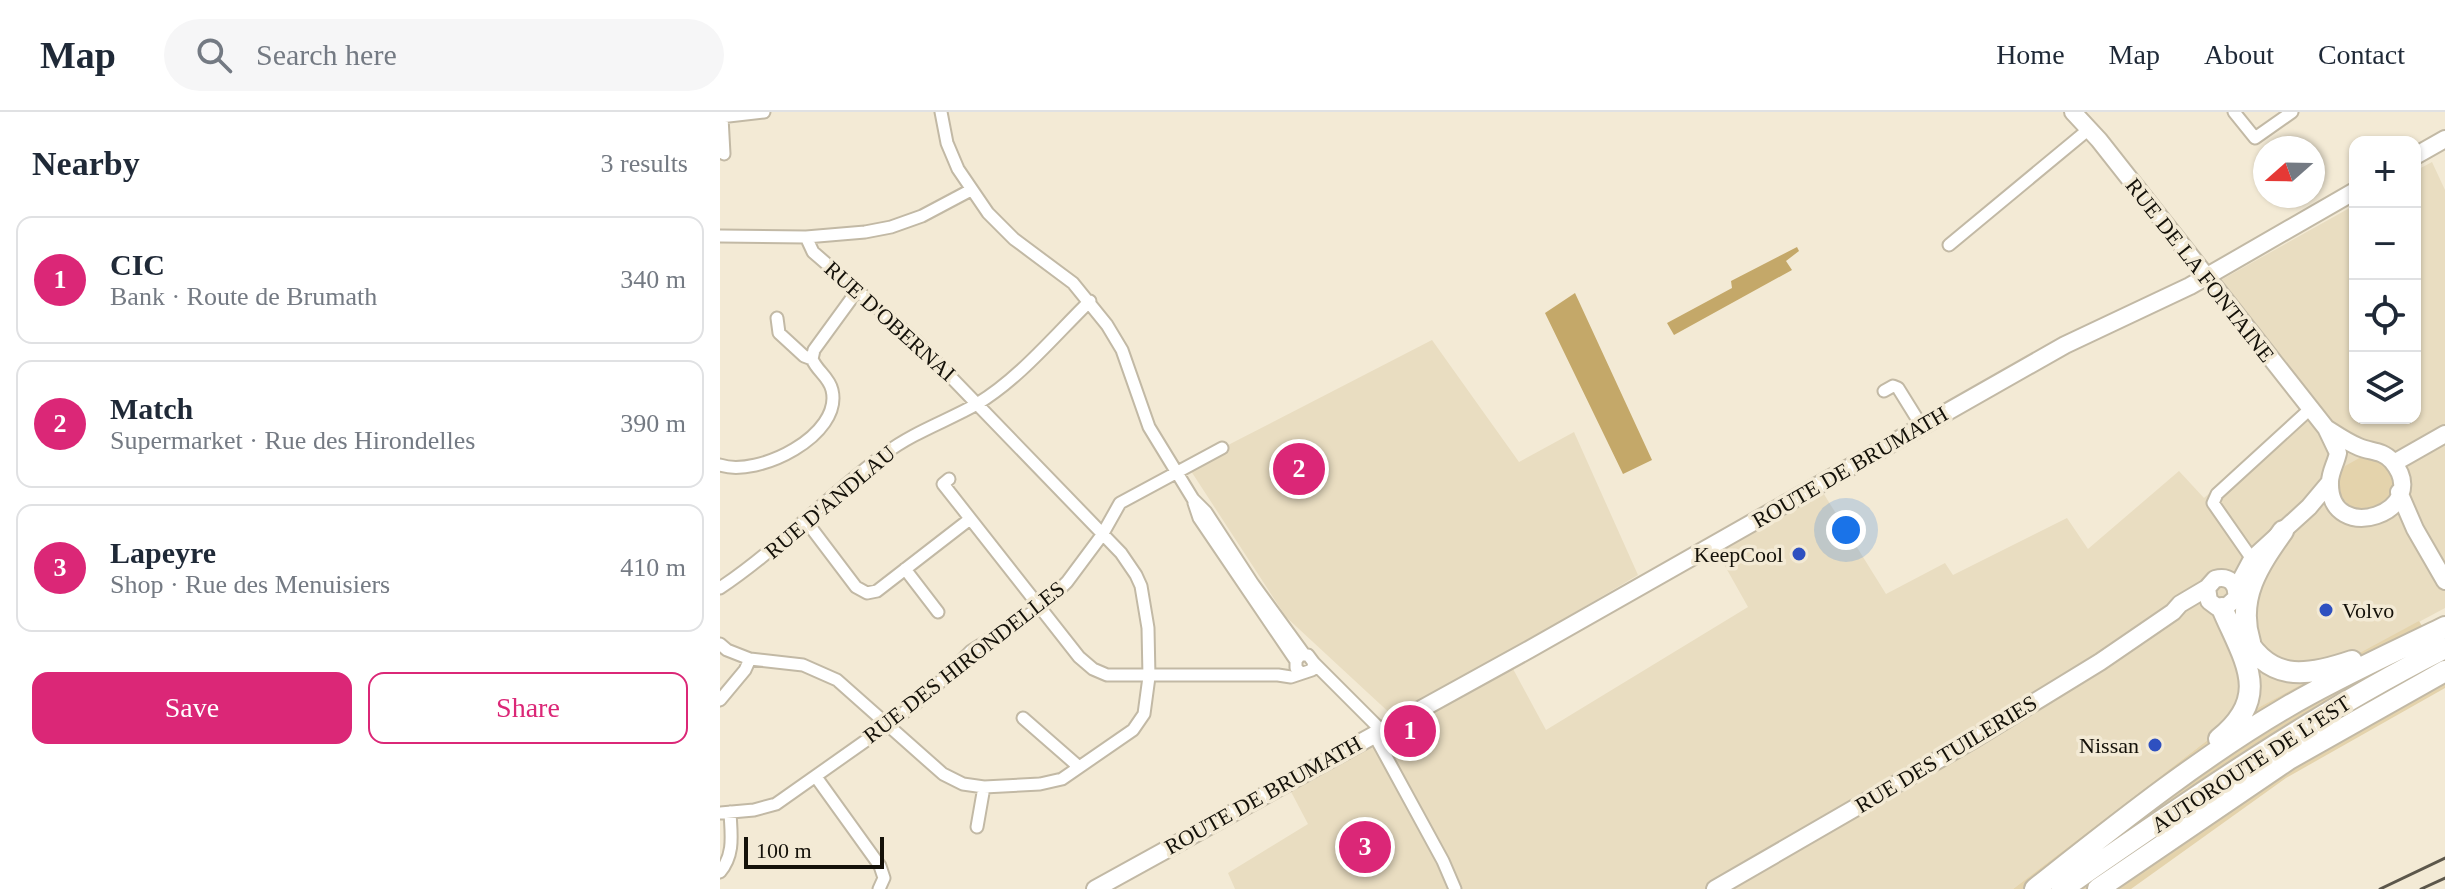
<!DOCTYPE html>
<meta charset="utf-8">
<style>
body{margin:0;font-family:"Times New Roman",serif;background:#f6f6f7;color:#1f2937}
.controls{position:absolute;right:24px;top:24px;display:grid;overflow:hidden;border-radius:16px;box-shadow:0 2px 6px #0004}
.controls button{width:72px;height:72px;display:grid;place-items:center;padding:0;border:0;border-bottom:2px solid #e0e1e3;background:#fff;color:#1f2937;font:40px sans-serif}
.compass{position:absolute;left:1533px;top:24px;width:72px;height:72px;border-radius:50%;background:#fff;box-shadow:0 2px 6px #0004;rotate:250deg}
.scale{position:absolute;left:24px;bottom:20px;width:140px;box-sizing:border-box;padding-left:8px;border:4px solid #141109;border-top:0;font-size:22px;line-height:28px;white-space:nowrap;color:#141109;-webkit-text-stroke:6px #f3ead5;paint-order:stroke}
.you{position:absolute;left:1126px;top:418px;width:28px;height:28px;margin:-20px;border:6px solid #fff;border-radius:50%;background:#1a73e8;box-shadow:0 0 0 12px #1a73e833}
.badge{display:grid;place-items:center;width:52px;height:52px;border-radius:50%;background:#db2777;color:#fff;font-size:26px;font-weight:700}
.pin{position:absolute;translate:-50% -50%;border:4px solid #fff;box-shadow:0 2px 8px #0006}
.list{margin:0;padding:0;list-style:none}
h2{display:flex;justify-content:space-between;align-items:center;height:104px;margin:0;padding:0 32px;font-size:34px}
h2 small{font-size:26px;font-weight:400;color:#747a83}
.list li{display:grid;grid-template-columns:52px 1fr auto;gap:24px;align-items:center;box-sizing:border-box;height:128px;margin:0 16px 16px;padding:0 16px;border:2px solid #e0e1e3;border-radius:16px}
.list b{display:block;font-size:30px;white-space:nowrap}
.list p{margin:0;font-size:26px;white-space:nowrap;color:#747a83}
.list em{font-size:26px;font-style:normal;color:#747a83}
.actions{display:flex;gap:16px;padding:24px 32px}
.actions a{flex:1;padding:18px 0;border:2px solid #db2777;border-radius:16px;text-align:center;font-size:28px;color:#db2777}
.actions .main{background:#db2777;color:#fff}
.icon{flex:none;width:44px;height:44px;fill:none;stroke:currentColor;stroke-width:2;stroke-linecap:round;stroke-linejoin:round}
.map{position:relative;flex:none;width:1725px;height:777px;overflow:hidden}
header{display:flex;align-items:center;gap:48px;box-sizing:border-box;height:112px;padding:0 40px;background:#fff;border-bottom:2px solid #e0e1e3}
header strong{font-size:38px}
nav{display:flex;gap:44px;margin-inline-start:auto;font-size:28px}
.search{width:560px;height:72px;background:#f6f6f7;display:flex;align-items:center;gap:20px;box-sizing:border-box;padding:0 28px;border-radius:44px;color:#747a83;font-size:30px}
main{display:flex}
aside{flex:1;background:#fff}
.map>svg:first-child{display:block}
.built{fill:#e9ddc1}
.green{fill:#e4d3ac}
.forest{fill:#c4a869}
.lines{fill:none;stroke-linecap:round;stroke-linejoin:round}
.street-casing{stroke:#c2b9a5;stroke-width:15}
.secondary-casing{stroke:#c2b9a5;stroke-width:20}
.highway-casing{stroke:#c2b9a5;stroke-width:24}
.street{stroke:#fff;stroke-width:11}
.secondary{stroke:#fff;stroke-width:16}
.highway{stroke:#fff;stroke-width:20}
.rail{stroke:#5c574b;stroke-width:3}
.poi-dot{fill:#2e50c0;stroke:#f3ead5;stroke-width:3}
.labels{text-anchor:middle;dominant-baseline:central;stroke-width:7;stroke-linejoin:round;paint-order:stroke}
.street-label{font-size:22px;fill:#141109;stroke:#f3ead5}
.poi-label{font-size:22px;fill:#141109;stroke:#f3ead5;text-anchor:end}
</style>
<header>
<strong>Map</strong>
<div class="search"><svg class="icon" aria-label="search" viewBox="0 0 24 24"><circle cx="10" cy="10" r="6"/><path d="M15 15l6 6"/></svg>Search here</div>
<nav><a>Home</a><a>Map</a><a>About</a><a>Contact</a></nav>
</header>
<main>
<aside>
<h2>Nearby<small>3 results</small></h2>
<ul class="list">
<li><span class="badge">1</span><div><b>CIC</b><p>Bank · Route de Brumath</p></div><em>340 m</em></li>
<li><span class="badge">2</span><div><b>Match</b><p>Supermarket · Rue des Hirondelles</p></div><em>390 m</em></li>
<li><span class="badge">3</span><div><b>Lapeyre</b><p>Shop · Rue des Menuisiers</p></div><em>410 m</em></li>
</ul>
<div class="actions"><a class="main">Save</a><a>Share</a></div>
</aside>
<div class="map">
<svg width="1725" height="777" viewBox="0 0 1725 777">
<rect width="100%" height="100%" fill="#f3ead5"/>
<path class="built" d="M1712 50 1725 78V496L1510 611 1293 777H515L508 761 588 712 568 674 674 605 566 505 469 356 512 331 712 228 799 350 854 320 918 463 785 542 826 618 1028 495 996 438 1102 379 1166 482 1225 451 1233 463 1347 406 1368 437 1459 359 1484 386 1594 289 1501 168 1635 93V306H1695V59Z"/>
<path class="green" d="M1643 344 1663 349 1675 364 1671 390 1639 401C1620 388 1612 375 1625 354Z
M1699 509 1725 550V576L1566 666 1411 777H1293L1510 611Z"/>
<path class="forest" d="M1077 135 1079 139 1066 149 1072 158 954 223 947 211 1012 176 1011 169Z
M855 181 932 348 903 362 825 201Z"/>
<g class="lines">
<g class="street-casing">
<path id="street" d="M221 0 227 31 238 57 268 101 294 127 353 171 387 213 402 238 429 315 473 387 486 400 533 472 584 542
M1514 0 1535 26 1572 0
M0 5 44 0
M2 5 4 42
M0 124 86 125 145 120 171 115 202 104 251 78
M1229 133 1369 17
M57 206 59 221 84 244 92 247
M1164 279 1173 274 1178 276 1201 313
M0 353C38 366 123 323 112 278 109 265 97 259 92 247L94 238 137 179
M229 367 223 372 359 545 373 557 387 563H558L571 565 592 558 594 551 588 543H580L576 549V556L581 561
M474 391 479 406 576 549
M86 409 136 475 147 481 157 479 250 407
M1532 447 1493 391 1497 382 1590 297
M185 457 218 500
M0 476C60 436 108 383 166 341 194 320 227 309 257 292 300 266 335 223 370 189
M0 532 7 538 30 547 83 553 117 568 223 662 243 672 264 675 320 672 342 667 413 618 424 602 429 565 428 516 421 474 416 463 401 441 196 229 93 140 86 125
M594 551 656 613 657 628 723 749 735 777
M0 588 25 558 30 547
M303 606 359 655
M96 665 160 754 164 766 159 777
M0 701 34 698 56 692 168 613 210 580 251 539 321 495 347 470 382 423 400 391 502 336
M257 715 264 675
M0 760C15 742 11 722 10 700"/>
</g>
<g class="secondary-casing">
<path id="secondary" d="M1353 0 1379 28 1606 316C1617 323 1627 330 1639 335 1651 340 1662 338 1672 349 1715 400 1608 436 1610 370 1610 360 1616 351 1618 341L1606 316
M1695 44 1725 27
M1674 351 1725 322
M1679 380 1695 417 1725 469
M1516 477 1532 447 1589 395 1610 370
M375 777 810 537 1345 233 1470 174 1635 79
M995 777 1256 626 1380 550 1453 500 1460 492 1487 476 1495 467C1509 463 1518 472 1516 486L1506 495H1497L1489 489 1487 476"/>
</g>
<g class="highway-casing">
<path id="highway" d="M1521 518C1547 571 1585 565 1632 549
M1530 530C1516 486 1539 453 1563 419
M1499 627C1553 584 1524 548 1502 496
M1315 777C1396 713 1478 647 1567 595 1618 565 1672 541 1725 515
M1342 777C1466 691 1590 604 1725 536
M1378 777 1569 647 1725 559"/>
</g>
<use href="#street" class="street"/>
<use href="#secondary" class="secondary"/>
<use href="#highway" class="highway"/>
<path class="rail" d="M1660 777 1725 746
M1701 777 1725 766"/>
</g>
<g class="poi-dot">
<circle cx="1079" cy="442" r="8"/>
<circle cx="1606" cy="498" r="8"/>
<circle cx="1435" cy="633" r="8"/>
</g>
<g class="labels">
<g class="street-label">
<text transform="translate(1480 158) rotate(52)">RUE DE LA FONTAINE</text>
<text transform="translate(170 209) rotate(42)">RUE D'OBERNAI</text>
<text transform="translate(1130 355) rotate(-30)">ROUTE DE BRUMATH</text>
<text transform="translate(110 390) rotate(-40)">RUE D'ANDLAU</text>
<text transform="translate(244 550) rotate(-38)">RUE DES HIRONDELLES</text>
<text transform="translate(1226 642) rotate(-31)">RUE DES TUILERIES</text>
<text transform="translate(1531 652) rotate(-33)">AUTOROUTE DE L’EST</text>
<text transform="translate(543 683) rotate(-29)">ROUTE DE BRUMATH</text>
</g>
<g class="poi-label">
<text x="1063" y="442">KeepCool</text>
<text x="1622" y="498" text-anchor="start">Volvo</text>
<text x="1419" y="633">Nissan</text>
</g>
</g>
</svg>
<div class="controls">
<button>+</button>
<button>−</button>
<button><svg class="icon" aria-label="locate" viewBox="0 0 24 24"><circle cx="12" cy="12" r="6"/><path d="M12 2v4M12 18v4M2 12h4M18 12h4"/></svg></button>
<button><svg class="icon" aria-label="layers" viewBox="0 0 24 24"><path d="M12 4l9 5-9 5-9-5zM3 14l9 5 9-5"/></svg></button>
</div>
<svg class="compass" viewBox="-18 -18 36 36"><path d="M0-13l5 13h-10z" fill="#e53935"/><path d="M0 13l5-13h-10z" fill="#747a83"/></svg>
<div class="scale">100 m</div>
<div class="you"></div>
<div class="pin badge" style="left:690px;top:619px">1</div>
<div class="pin badge" style="left:579px;top:357px">2</div>
<div class="pin badge" style="left:645px;top:735px">3</div>
</div>
</main>
